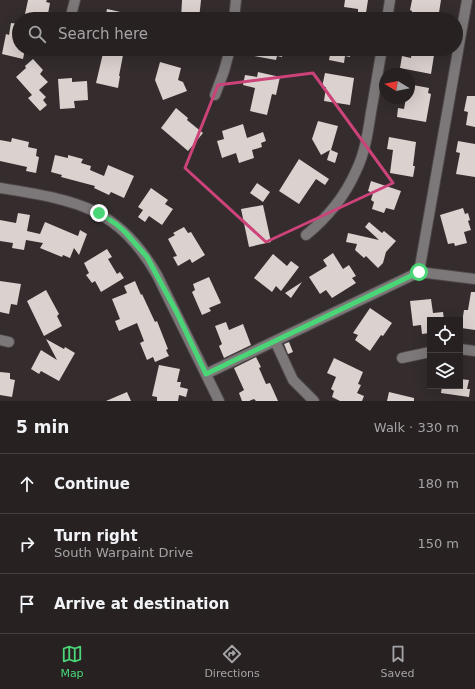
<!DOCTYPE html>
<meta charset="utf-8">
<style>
body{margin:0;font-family:"DejaVu Sans",sans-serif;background:#332e2f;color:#f1f3f6}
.controls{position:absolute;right:12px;bottom:12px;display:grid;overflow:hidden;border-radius:0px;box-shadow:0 4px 16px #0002}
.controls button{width:36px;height:36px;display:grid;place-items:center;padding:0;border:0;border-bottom:1px solid #433e40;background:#272122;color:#f1f3f6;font:20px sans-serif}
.compass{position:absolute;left:379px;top:68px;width:36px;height:36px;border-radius:50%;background:#272122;box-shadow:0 4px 16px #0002;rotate:280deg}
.stop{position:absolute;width:12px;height:12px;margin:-9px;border:3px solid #4ad677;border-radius:50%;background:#fff}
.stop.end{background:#4ad677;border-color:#fff;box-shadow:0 1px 4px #0008}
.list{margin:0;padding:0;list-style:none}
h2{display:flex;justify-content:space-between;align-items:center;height:52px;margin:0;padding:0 16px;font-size:17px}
h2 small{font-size:13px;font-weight:400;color:#a4a3a5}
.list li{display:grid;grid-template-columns:26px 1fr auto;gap:12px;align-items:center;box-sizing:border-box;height:60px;padding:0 16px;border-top:1px solid #433e40}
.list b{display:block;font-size:15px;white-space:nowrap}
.list p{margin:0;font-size:13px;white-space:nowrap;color:#a4a3a5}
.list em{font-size:13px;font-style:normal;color:#a4a3a5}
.icon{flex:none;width:22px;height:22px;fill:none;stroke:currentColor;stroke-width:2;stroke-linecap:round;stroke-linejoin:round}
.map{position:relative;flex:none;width:475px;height:401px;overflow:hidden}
.search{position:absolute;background:#272122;box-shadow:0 4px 16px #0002;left:12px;right:12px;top:12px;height:44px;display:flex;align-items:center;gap:10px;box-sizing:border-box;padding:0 14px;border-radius:22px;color:#a4a3a5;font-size:15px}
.sheet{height:232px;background:#272122}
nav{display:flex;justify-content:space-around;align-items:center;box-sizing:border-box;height:56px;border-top:1px solid #433e40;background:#272122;font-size:11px;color:#a4a3a5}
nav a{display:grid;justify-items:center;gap:2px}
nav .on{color:#4ad677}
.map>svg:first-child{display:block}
.building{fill:#dbd1ce}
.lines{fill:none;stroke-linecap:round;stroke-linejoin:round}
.minor-casing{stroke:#4f4748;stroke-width:12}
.minor{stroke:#7c787a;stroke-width:10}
.route{stroke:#4ad677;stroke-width:5}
.marked{fill:none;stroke:#cc4379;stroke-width:3;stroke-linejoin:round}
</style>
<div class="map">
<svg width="475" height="401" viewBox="0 0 475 401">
<rect width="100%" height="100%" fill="#342c2d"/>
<path class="building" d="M28 0H47L46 2 50 3 47 19 25 14Z
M182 0H201L199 19H181Z
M345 0H368L366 13 358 12V9L344 7Z
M412 0H441L438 19H411L412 11 410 10Z
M107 9 138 16V19H105Z
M11 23 19 24V49H25L23 59 2 54 6 34 9 35Z
M104 49 124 50 119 76H120L118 88 96 83Z
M255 49H284L282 57 277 56 276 60 254 56Z
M331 49H351L350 57 345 56 344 63 329 60Z
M412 49H435L431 74 400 68 402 56 411 58Z
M33 59 43 70 40 74 48 82 39 90 46 97 43 100 47 105 40 111 28 98 32 95 16 77 26 68 25 66Z
M160 62 181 68 178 80 183 82 187 91 163 100 155 80Z
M258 72 280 77 276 95 272 94 267 115 250 111 255 88 243 85 245 75 257 77Z
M325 73 354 78 350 105 324 101 326 87H322Z
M72 78V82L87 81 88 100 74 101 75 108 60 109 58 79Z
M413 85 429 88 428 93 431 94 426 122 397 117 398 108 404 109 406 98H409V87L413 88Z
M467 96H475V127L466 125 468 112 464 111Z
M176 108 188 118 187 120 203 133 188 151 161 128Z
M318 121 338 126 331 150 338 153 335 163 327 160 330 150 321 155 312 139Z
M243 124 247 138 263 132 266 141 261 143 262 147 252 150 254 158 239 163 236 153 222 158 217 141 224 139 222 131Z
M389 137 416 142 413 166H415L413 177 390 173 393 150 387 149Z
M12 138 29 142 28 147 37 149 36 156 39 157 36 173 26 171 27 167 0 161V140L11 142Z
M458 141 475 144V177L456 174 460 153 456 152Z
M55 155 68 158V155L83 159 81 163 91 166 90 170 104 176 108 165 134 176 124 198 111 192 109 195 94 188 95 186 61 177 62 175 51 172Z
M299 159 329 179 325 185 316 179 299 204 279 191Z
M371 181 401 191 394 210 386 208 384 213 372 209 374 202 371 200 373 193 368 191Z
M257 183 270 192 263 202 250 193Z
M151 188 168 200 165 204 173 209 162 225 149 216 145 222 138 217 143 210 138 207Z
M263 205 271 242 249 247 241 209Z
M463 208 465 214 468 213 470 220 468 221 471 230 464 232 467 243 455 246 454 243 448 244 440 215Z
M18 213 30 215 27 231 40 234 45 222 78 236 80 230 87 234 79 255 74 248 70 258 63 255 62 257 40 248 43 243 26 240 24 250 12 248 13 243 0 241V220L16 223Z
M369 222 382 233 384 231 396 241 386 252 383 263 378 268 366 256 364 258 355 250 357 244 346 242 348 233 379 240 365 227Z
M184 227 188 233 191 232 205 255 192 263 190 259 178 266 173 257 177 256 168 239 175 235 173 233Z
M107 249 112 257 108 259 117 274 120 272 124 278 101 292 95 281 92 283 86 275 89 273 84 263Z
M333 253 343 269 349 265 356 276 352 278 356 283 332 298 326 290 320 294 309 277 327 266 323 260Z
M273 254 287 266 291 261 299 267 281 291 276 286 272 292 254 278Z
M209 277 221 303 209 308 211 311 202 315 192 292 195 290 193 284Z
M0 281 21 284 17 305 11 304 9 314 0 312Z
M135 281 141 295 142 294 155 322 157 321 168 349 166 350 169 356 155 362 153 357 147 360 140 343 144 341 137 323 119 331 115 321 120 319 112 299 127 293 124 286Z
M302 282 291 298 285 293Z
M46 290 59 314 57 316 62 326 44 336 27 301Z
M471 292H475V330L461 328 464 310H468Z
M431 299 433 313 443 312 444 320H430V326H429L430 333 422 334 421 325 413 326 410 301Z
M370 308 392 323 383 336 381 335 370 351 355 340 358 335 353 333Z
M226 322 229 330 243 324 251 345 224 358 219 346 222 344 215 326Z
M46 339 64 349 65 347 75 353 59 381 41 371 39 374 31 369 41 350 57 360Z
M289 342 293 352 288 354 284 344Z
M256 357 261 367 259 368 266 384 270 383 278 401H256L254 399 249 401H242L239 393 244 390 234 368Z
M334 358 363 372 358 384 361 385 357 393 364 396 362 401H340L332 397 334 391 331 389 336 377 327 373Z
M159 365 180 369 177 382H181L180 387 188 389 186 397 179 395 178 401H157V397L152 396Z
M0 372 10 373V379L15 380 12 397 0 395Z
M460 379 469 380 467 389H470L469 397 441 393 442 386H460Z
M127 392 131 401H106Z
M389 392 414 398V401H387Z"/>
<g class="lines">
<g class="minor-casing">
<path id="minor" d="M467 0 419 272 475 279
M70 19 75 0
M234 19 236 0
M387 19 390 0
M215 95 224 71 230 49
M0 188C73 200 117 205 157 275L219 401
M306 235C327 218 345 196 356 171 365 153 368 132 371 112 375 91 378 70 382 49
M0 340 9 342
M275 341 293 380 314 401
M460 349 475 351
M402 358 430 352
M206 374 419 272"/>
</g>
<use href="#minor" class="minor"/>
</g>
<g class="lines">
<path class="route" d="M99 213 116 224 125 232 147 257 176 311 206 374 419 272"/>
</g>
<path class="marked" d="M313 73 393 183 266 242 185 168 218 85Z"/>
</svg>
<div class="controls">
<button><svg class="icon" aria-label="locate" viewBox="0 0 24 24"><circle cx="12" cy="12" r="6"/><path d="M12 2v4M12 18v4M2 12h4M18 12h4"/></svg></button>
<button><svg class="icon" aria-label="layers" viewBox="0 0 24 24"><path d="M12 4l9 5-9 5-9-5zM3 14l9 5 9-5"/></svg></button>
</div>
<svg class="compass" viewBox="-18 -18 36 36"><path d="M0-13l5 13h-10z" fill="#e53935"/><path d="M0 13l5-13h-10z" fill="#a4a3a5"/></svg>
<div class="stop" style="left:419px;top:272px"></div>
<div class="stop end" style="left:99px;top:213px"></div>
<div class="search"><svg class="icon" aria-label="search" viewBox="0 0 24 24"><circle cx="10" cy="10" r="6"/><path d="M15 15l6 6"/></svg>Search here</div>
</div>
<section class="sheet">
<h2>5 min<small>Walk · 330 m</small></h2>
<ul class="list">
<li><svg class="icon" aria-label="ahead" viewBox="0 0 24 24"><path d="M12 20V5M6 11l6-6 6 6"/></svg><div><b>Continue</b></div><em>180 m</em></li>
<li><svg class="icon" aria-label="right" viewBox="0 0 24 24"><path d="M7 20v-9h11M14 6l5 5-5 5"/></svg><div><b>Turn right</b><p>South Warpaint Drive</p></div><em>150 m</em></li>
<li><svg class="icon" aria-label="arrive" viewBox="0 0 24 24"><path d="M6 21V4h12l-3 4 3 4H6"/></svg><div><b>Arrive at destination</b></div></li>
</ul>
</section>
<nav>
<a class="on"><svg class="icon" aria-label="map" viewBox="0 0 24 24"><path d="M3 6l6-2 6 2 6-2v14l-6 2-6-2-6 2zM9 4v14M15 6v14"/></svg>Map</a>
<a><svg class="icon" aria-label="directions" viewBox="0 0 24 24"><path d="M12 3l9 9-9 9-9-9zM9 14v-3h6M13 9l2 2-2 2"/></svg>Directions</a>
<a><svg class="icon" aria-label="saved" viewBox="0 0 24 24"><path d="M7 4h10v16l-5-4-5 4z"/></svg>Saved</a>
</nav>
